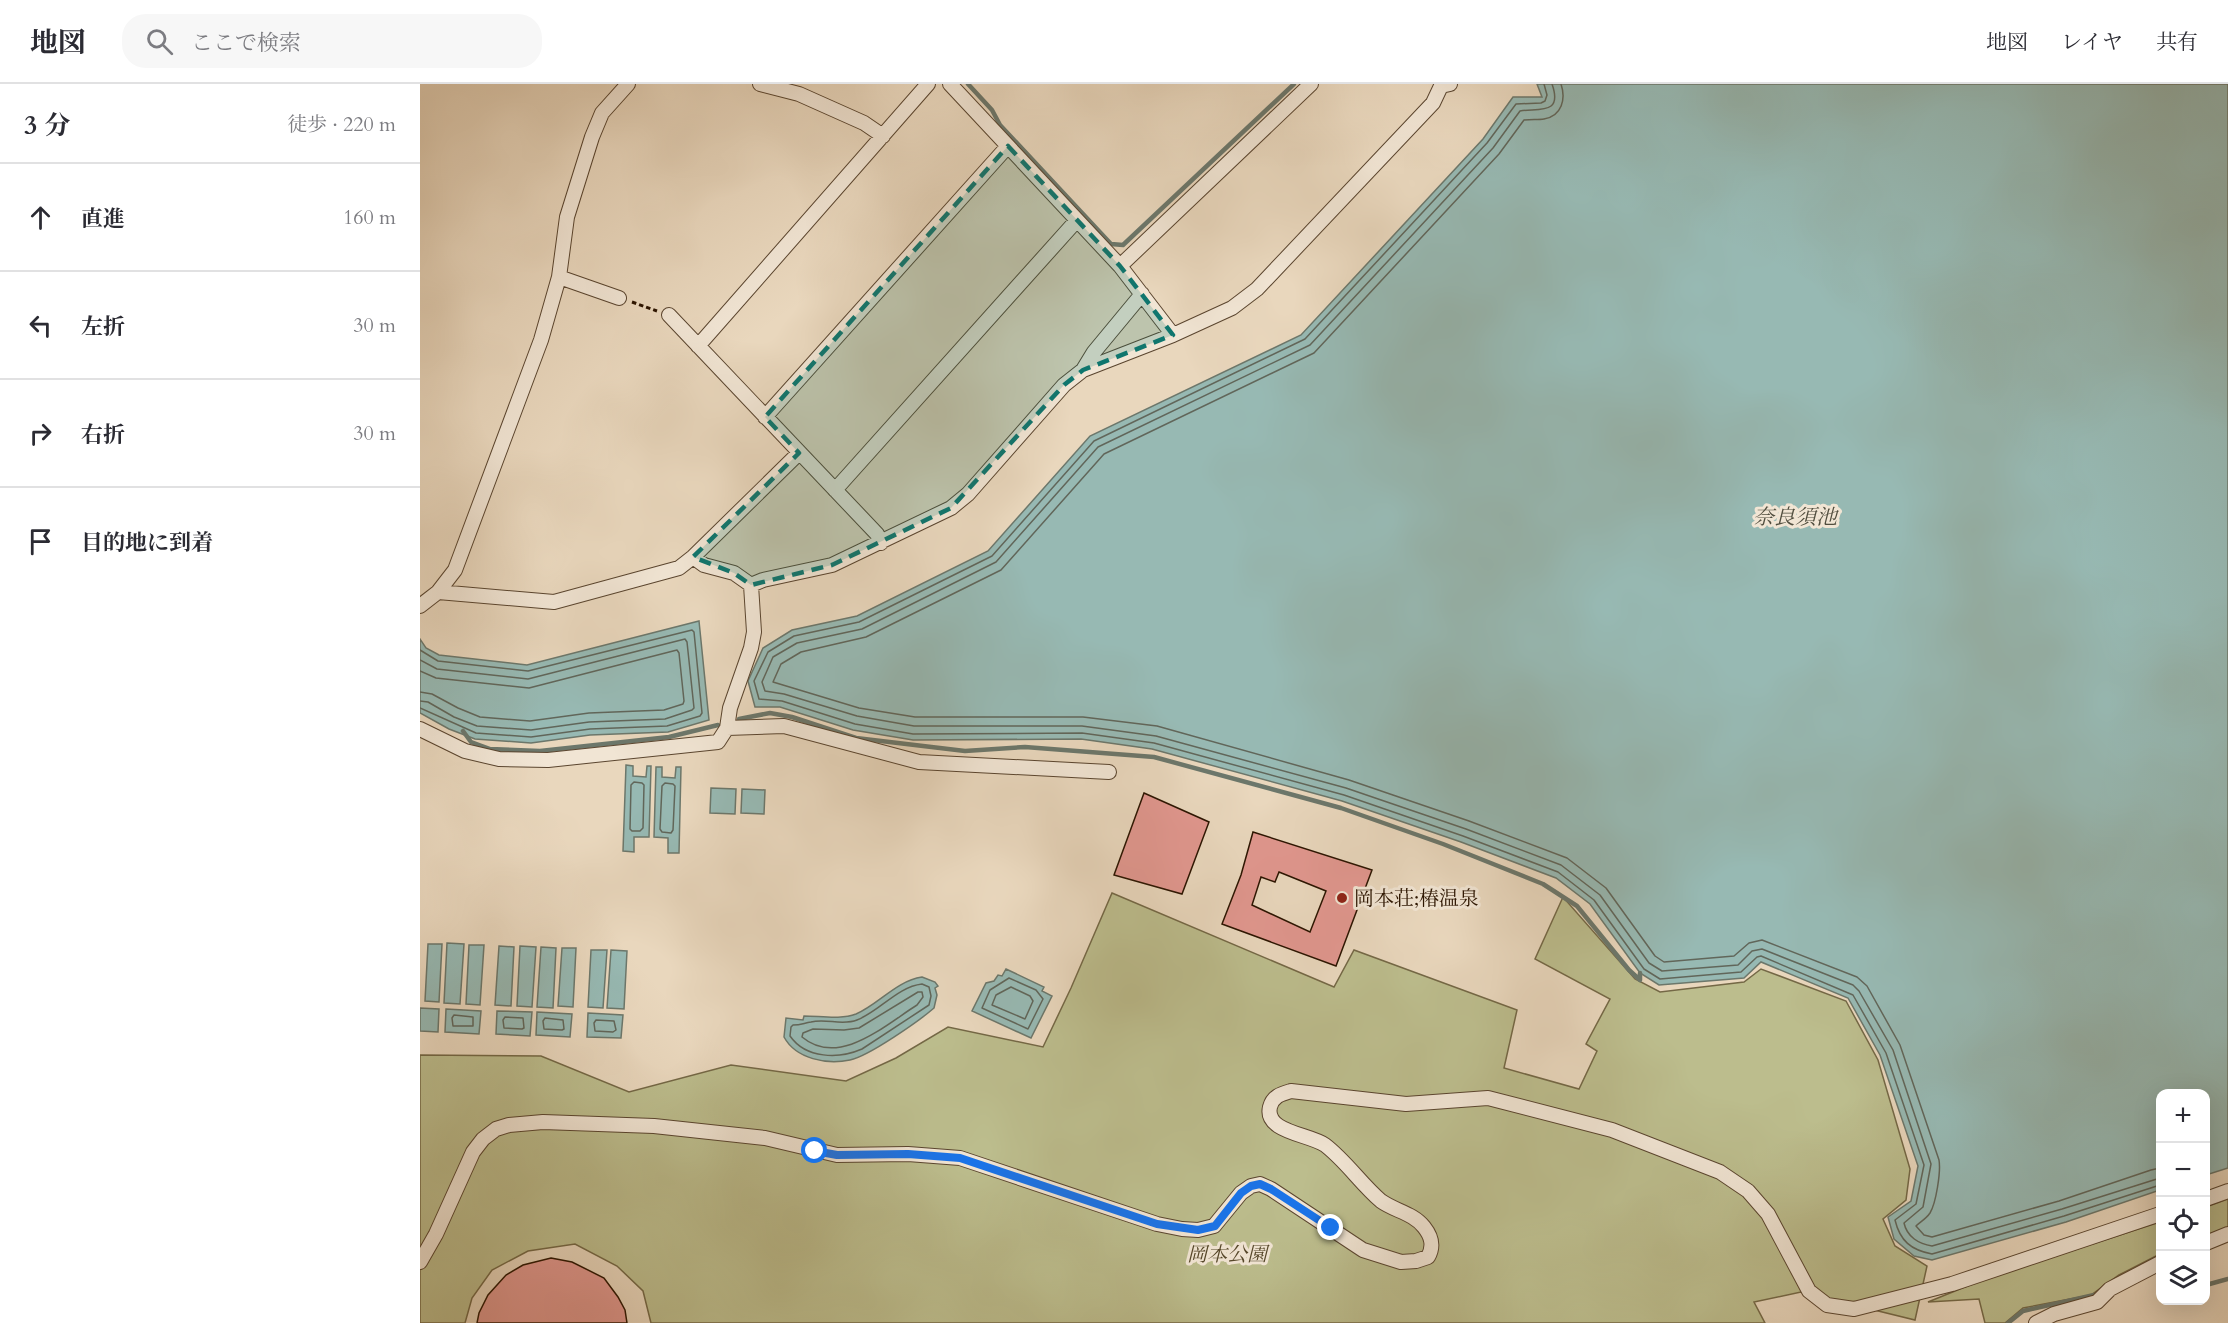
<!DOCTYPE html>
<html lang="ja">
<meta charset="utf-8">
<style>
body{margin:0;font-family:Cardo,"Noto Serif JP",serif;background:#f7f7f7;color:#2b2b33}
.controls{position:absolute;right:18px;bottom:18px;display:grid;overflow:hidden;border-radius:12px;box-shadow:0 6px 24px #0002}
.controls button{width:54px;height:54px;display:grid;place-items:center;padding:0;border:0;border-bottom:2px solid #e1e1e2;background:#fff;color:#2b2b33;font:30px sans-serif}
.stop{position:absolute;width:18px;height:18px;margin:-14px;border:4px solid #1a73e8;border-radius:50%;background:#fff}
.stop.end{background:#1a73e8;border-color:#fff;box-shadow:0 2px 6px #0008}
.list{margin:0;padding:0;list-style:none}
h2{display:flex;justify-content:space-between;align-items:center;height:78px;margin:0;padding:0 24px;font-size:26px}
h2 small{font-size:20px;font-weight:400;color:#7c7c81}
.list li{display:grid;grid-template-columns:39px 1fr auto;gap:18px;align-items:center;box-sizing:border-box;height:108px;padding:0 24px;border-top:2px solid #e1e1e2}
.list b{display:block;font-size:22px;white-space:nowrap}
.list em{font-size:20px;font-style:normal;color:#7c7c81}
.icon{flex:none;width:33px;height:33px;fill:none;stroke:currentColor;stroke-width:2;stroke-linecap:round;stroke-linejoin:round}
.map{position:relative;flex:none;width:1808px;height:1239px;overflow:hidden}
header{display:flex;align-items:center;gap:36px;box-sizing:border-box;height:84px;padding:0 30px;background:#fff;border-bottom:2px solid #e1e1e2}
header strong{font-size:28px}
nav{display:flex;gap:33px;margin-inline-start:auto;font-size:21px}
.search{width:420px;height:54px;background:#f7f7f7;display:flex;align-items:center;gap:15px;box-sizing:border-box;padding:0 21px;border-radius:24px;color:#7c7c81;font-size:22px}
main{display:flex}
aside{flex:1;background:#fff}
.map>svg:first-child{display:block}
.green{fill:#bcbd8d;stroke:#746846;stroke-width:1.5}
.water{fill:#97b9b3;stroke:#6c776b;stroke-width:1.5}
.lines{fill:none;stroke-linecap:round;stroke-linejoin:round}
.shore{stroke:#61665a;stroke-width:1.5}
.stream{stroke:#6c776b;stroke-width:4.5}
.building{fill:#e1978f;stroke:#2b1400;stroke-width:1.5;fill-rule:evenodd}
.minor-casing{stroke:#5a452f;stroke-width:16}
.path{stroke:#2b1400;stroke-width:3;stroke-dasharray:4.5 3;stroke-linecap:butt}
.minor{stroke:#f1e5d4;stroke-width:14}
.route{stroke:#1a73e8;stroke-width:8}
.marked{fill:#0f766e;fill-opacity:0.2;stroke:#0f766e;stroke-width:4.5;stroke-dasharray:12 8;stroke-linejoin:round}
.poi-dot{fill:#8f2418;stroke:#f1e5d4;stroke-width:2}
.labels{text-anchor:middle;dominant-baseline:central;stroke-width:6;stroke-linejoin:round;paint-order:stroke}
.poi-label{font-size:20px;fill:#2b1400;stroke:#f1e5d4;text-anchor:start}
.park-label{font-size:20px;font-style:italic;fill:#56472a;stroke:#f1e5d4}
.water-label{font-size:21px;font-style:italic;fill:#514e3f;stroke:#f1e5d4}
</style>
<header>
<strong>地図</strong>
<div class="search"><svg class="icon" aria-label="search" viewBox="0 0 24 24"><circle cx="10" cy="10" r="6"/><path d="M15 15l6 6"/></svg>ここで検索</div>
<nav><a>地図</a><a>レイヤ</a><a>共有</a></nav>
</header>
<main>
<aside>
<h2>3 分<small>徒歩 · 220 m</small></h2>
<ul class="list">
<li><svg class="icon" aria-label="ahead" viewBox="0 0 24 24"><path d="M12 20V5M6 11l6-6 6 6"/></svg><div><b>直進</b></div><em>160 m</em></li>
<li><svg class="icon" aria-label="left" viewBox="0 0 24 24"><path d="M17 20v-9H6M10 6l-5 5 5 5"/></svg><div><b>左折</b></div><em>30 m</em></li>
<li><svg class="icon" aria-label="right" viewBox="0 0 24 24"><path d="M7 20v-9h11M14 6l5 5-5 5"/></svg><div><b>右折</b></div><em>30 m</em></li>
<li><svg class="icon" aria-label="arrive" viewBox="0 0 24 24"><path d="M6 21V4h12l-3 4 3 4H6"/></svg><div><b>目的地に到着</b></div></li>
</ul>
</aside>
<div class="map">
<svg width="1808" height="1239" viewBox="0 0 1808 1239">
<rect width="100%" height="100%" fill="#e9d7bd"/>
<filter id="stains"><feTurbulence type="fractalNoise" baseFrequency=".00333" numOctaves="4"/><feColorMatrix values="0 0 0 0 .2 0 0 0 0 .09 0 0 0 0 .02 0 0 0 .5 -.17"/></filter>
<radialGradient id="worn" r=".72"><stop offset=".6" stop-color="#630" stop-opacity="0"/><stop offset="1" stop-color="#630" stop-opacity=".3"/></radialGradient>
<path class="green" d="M692 809 914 903 934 866 1097 926 1084 984 1159 1005 1177 967 1166 960 1190 915 1115 875 1143 813 1215 895 1240 908 1324 898 1341 885 1426 917 1458 976 1490 1085 1486 1116 1463 1135 1475 1162 1507 1182 1495 1236 1381 1208 1334 1218 1345 1239H231L223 1207 197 1182 155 1160 108 1167 72 1186 52 1214 45 1239H0V971L121 972 209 1008 311 981 426 997 476 974 528 943 623 963 651 904Z
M1808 1115V1144L1786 1152V1123Z
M1740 1138V1170L1699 1191 1671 1211 1603 1224 1585 1239H1565L1559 1215 1508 1218 1567 1194Z"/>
<path class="water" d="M1117 0H1808V1084L1786 1091V1010H1740V1106L1646 1138 1512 1176 1494 1172 1474 1155 1468 1133 1491 1117 1498 1082 1460 971 1428 914 1341 878 1324 894 1239 901 1220 889 1170 820 1136 794 1041 758 922 717 732 665 661 655 493 656 433 646 360 623H335L328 597 343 564 372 546 437 532 568 467 670 352 881 251 1063 55 1093 13H1122Z
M279 537 289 636 248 648 170 651 111 659 55 655 29 645 0 629V555L6 564 19 571 107 581Z
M206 681 213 682V692L226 693 227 682H231L229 753H214V768L203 767Z
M236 683H242V693L255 694 256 683H261L259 769H248V754L234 753Z
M291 704 316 705 315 730 290 729Z
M322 705 345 706 344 730 321 729Z
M27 859 44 860 40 920 24 919Z
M8 860H22L19 918 5 917Z
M49 861H64L60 921 46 920Z
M79 862 94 863 91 922 75 921Z
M100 862 116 863 112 923 97 922Z
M121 863 136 864 133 924 117 923Z
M142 864H156L153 923 138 922Z
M171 866H187L183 924 168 923Z
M191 866 207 867 204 925 187 924Z
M586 885 624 903 622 907 632 912 611 954 552 927 566 899 574 897 578 891 582 892Z
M502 893 515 898 518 902 515 904 517 911 514 924C499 937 449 972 430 976 407 981 376 975 364 953L366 934 383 936 384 932C400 932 421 936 436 930 459 920 476 897 502 893Z
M0 924 19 925 18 948 0 947Z
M26 925 61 927 59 950 25 948Z
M77 927 112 928 110 952 76 950Z
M117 928 152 930 150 953 116 951Z
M168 929 203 931 201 954 167 953Z"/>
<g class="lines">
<path class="shore" d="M1124 0 1127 11 1125 17 1121 19 1096 20 1067 59 885 255 674 357 572 472 439 538 374 552 348 568 334 597 339 615 362 617 435 640 493 650 662 649 734 659 924 711 1043 752 1138 788 1174 816 1224 885 1240 895 1321 888 1337 873 1341 872 1433 911 1466 969 1504 1081 1496 1120 1475 1136C1480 1157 1491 1166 1512 1170L1644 1132 1740 1101
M1132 0C1143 31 1119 24 1100 27L1073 64 890 261 678 363 576 478 442 545 377 559 353 573 342 598 345 607 364 610 437 632 494 642H662L736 652 926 704 1046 745 1141 781 1180 811 1229 879 1242 887 1318 881 1332 867 1342 865 1433 901 1439 907 1473 966 1511 1080 1503 1123 1484 1139C1487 1153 1499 1160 1512 1162L1642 1125 1740 1094
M1141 0C1146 15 1142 32 1124 35 1118 36 1111 35 1104 36L1079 70 894 269 684 370 581 486 446 553 381 568 361 580 353 598 439 624 495 633H663L737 642 929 696 1049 737 1147 774 1186 804 1235 872 1244 878 1314 872 1329 859 1342 856 1437 893 1447 902 1480 961 1519 1076C1521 1088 1516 1119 1510 1129 1506 1135 1500 1138 1496 1142L1504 1151 1512 1153 1639 1117 1731 1086 1740 1084
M0 566 18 577 108 587 272 546 274 548 282 629 280 632 247 642 170 645 111 653 56 649 0 624
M0 576 17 585 108 595 265 555 267 558 274 624 272 626 245 635 169 638 111 646 57 642 34 633 8 618 0 617
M0 587 16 594 109 604 257 566 259 569 264 617 263 620 244 626 169 629 110 637 60 633 38 624 12 610 0 608
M214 698 222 699 224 701 223 744 220 747H212L210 745 211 701Z
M245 699 253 700 255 702 253 746 251 749 242 748 240 745 242 702Z
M589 894 616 906 623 915 608 945 562 924 570 906Z
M502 900 509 903 511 912 509 921 442 965C419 975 386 975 370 952L371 943 373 941C381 941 384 939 391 938 406 934 422 942 437 936 460 927 477 903 502 900Z
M591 903 610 912 613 917 605 935 572 921 576 911Z
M498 908H502L503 913 497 921C465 941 419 984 382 953L383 949 393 945 424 946 439 944Z
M34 931 53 933V942H33L32 934Z
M85 933 103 934 104 944 102 945 84 944 83 936Z
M125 934 143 936 144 945 142 946 124 945 123 937Z
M176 936 194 937 196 946 193 948 175 947 174 939Z"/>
<path class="stream" d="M548 0 572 26 580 41 691 160 703 161 874 0
M319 635 350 629 372 633 436 654 545 667 605 663 734 673 921 724 1023 760 1123 800 1157 822 1209 886 1220 896V889
M43 647 51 658 70 665 120 667 249 653 298 641
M1786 1201 1808 1195
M1588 1239 1603 1227 1674 1211"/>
</g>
<path class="building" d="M724 709 789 738 762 810 694 791Z
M833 748 952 786 916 882 802 840 821 791ZM859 788 906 807 890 848 832 821 841 793 855 798Z
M131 1174 152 1178 184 1194 198 1213 205 1226 207 1239H57L59 1229 68 1211 86 1191 103 1181Z"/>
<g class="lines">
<g class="minor-casing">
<path id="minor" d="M340 0 379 10 444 39 463 52
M530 0 700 182 753 251
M700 182 891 0
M139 193 199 214
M249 231 457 450 461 459
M278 262 508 0
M663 286 674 268 722 210
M345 333 588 62
M415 406 657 136
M331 501 343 496 412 481 531 424 548 410 644 301 663 286 753 251 812 224 837 205 1013 19 1021 2 1030 0
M18 508 134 518 259 484 273 473 379 369
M0 522 18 508 35 486 121 256 139 193 147 133 172 53 182 29 208 0
M307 644 364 642 499 678 689 688
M0 645 45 667 79 675 128 676 298 658 307 644 310 624 331 564 334 548 331 501 314 489 284 481 273 473
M1786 1115 1808 1107
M1786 1159 1808 1150
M0 1178 16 1150 53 1068 63 1055 76 1045 89 1041 123 1038 234 1042 345 1054 417 1071 488 1070 540 1074 737 1140 762 1145 778 1146 794 1142 821 1109 831 1102 840 1100 851 1105 943 1166 981 1178 996 1177 1008 1173C1014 1162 1012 1153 1004 1143 993 1129 975 1127 961 1117 941 1100 926 1077 905 1061 889 1050 844 1048 850 1023 853 1012 861 1010 871 1007L986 1020 1068 1014 1192 1046 1300 1088 1328 1107 1348 1130 1389 1207 1407 1221 1434 1225 1532 1200 1740 1130
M1616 1239 1634 1230 1677 1218 1690 1205 1740 1179"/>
</g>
<path class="path" d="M212 218 237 227"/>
<use href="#minor" class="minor"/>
</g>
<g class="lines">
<path class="route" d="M395 1067 417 1071 488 1070 540 1074 737 1140 778 1146 795 1142 821 1109 831 1102 840 1100 851 1105 911 1144"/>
</g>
<path class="marked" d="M588 62 700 182 753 251 663 286 644 301 531 424 412 481 331 501 314 489 273 473 379 369 345 333Z"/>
<circle class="poi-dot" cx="922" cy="814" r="6"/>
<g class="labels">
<g class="poi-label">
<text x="934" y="814">岡本荘;椿温泉</text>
</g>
<g class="park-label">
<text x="807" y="1170">岡本公園</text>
</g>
<g class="water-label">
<text x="1375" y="433">奈良須池</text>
</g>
</g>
<rect width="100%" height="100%" filter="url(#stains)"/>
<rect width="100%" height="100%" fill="url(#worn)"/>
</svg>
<div class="controls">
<button>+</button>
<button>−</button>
<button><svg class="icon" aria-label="locate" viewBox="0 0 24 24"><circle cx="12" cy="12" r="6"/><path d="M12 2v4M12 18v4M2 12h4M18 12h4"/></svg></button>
<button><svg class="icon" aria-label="layers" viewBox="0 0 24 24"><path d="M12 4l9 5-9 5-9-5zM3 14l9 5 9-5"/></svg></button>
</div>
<div class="stop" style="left:395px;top:1067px"></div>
<div class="stop end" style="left:911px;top:1144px"></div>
</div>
</main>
